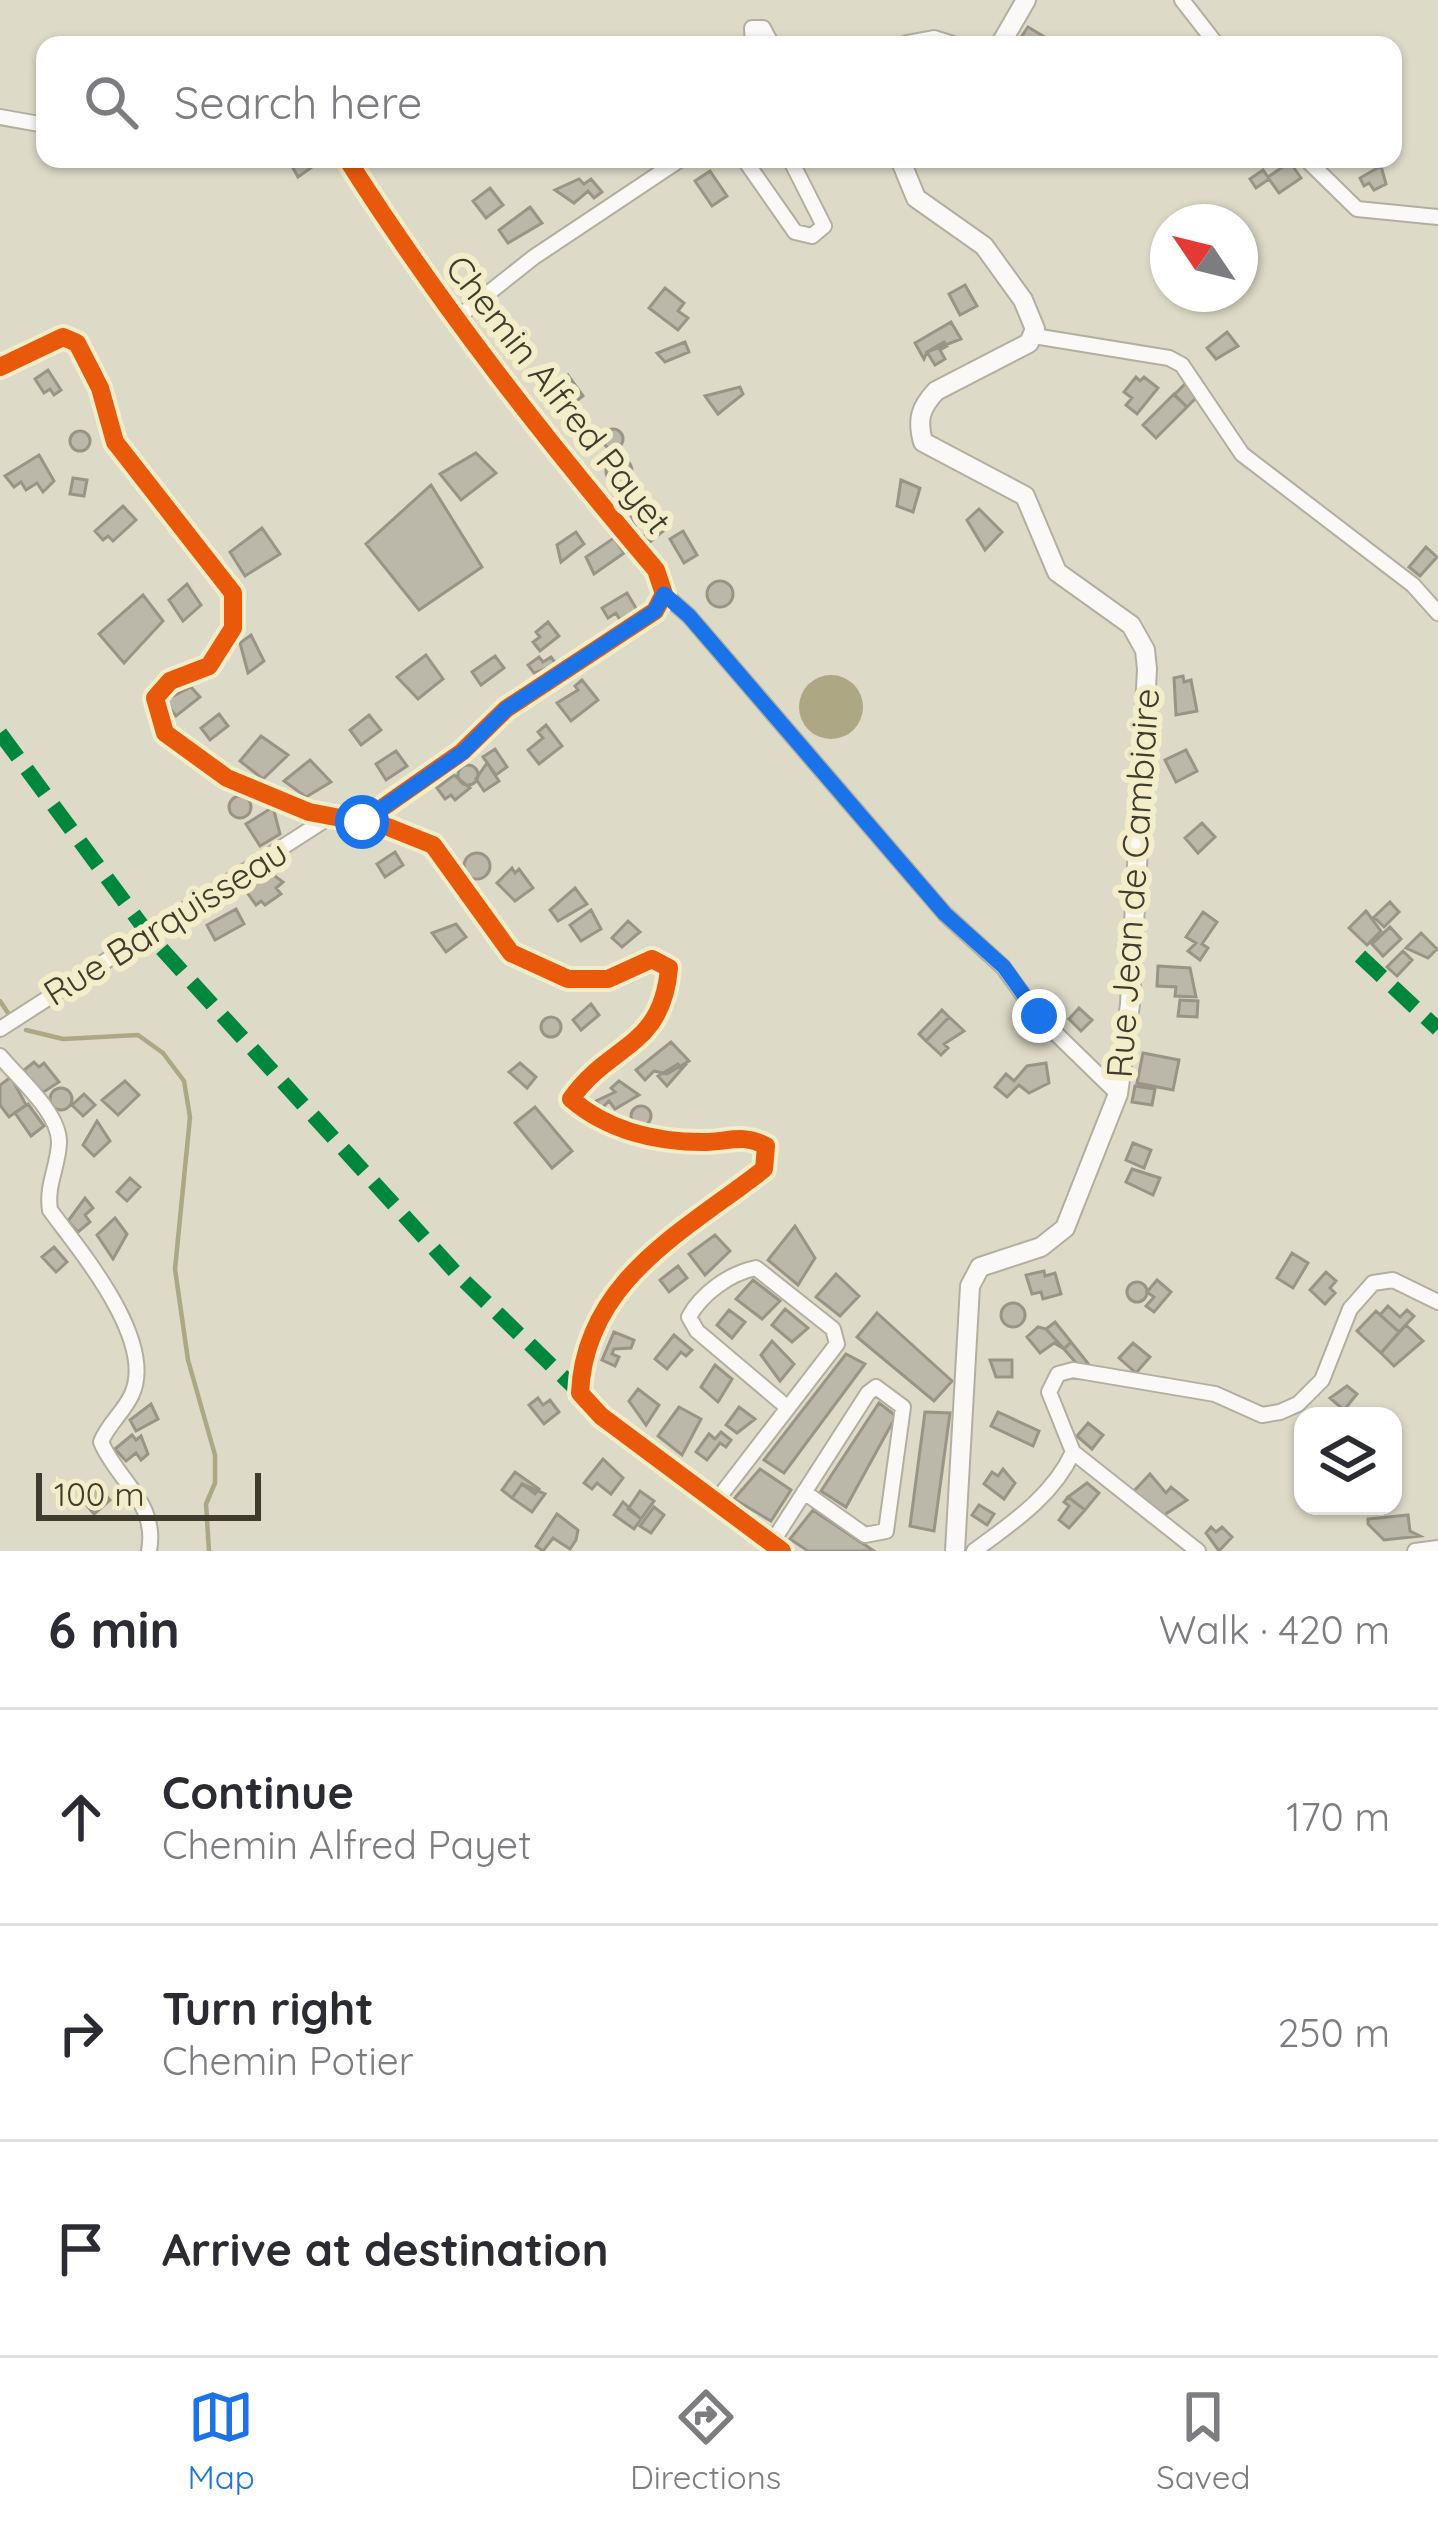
<!DOCTYPE html>
<meta charset="utf-8">
<style>
body{margin:0;font-family:Quicksand,sans-serif;background:#f7f7f7;color:#2b2b33}
.controls{position:absolute;right:36px;bottom:36px;display:grid;overflow:hidden;border-radius:24px;box-shadow:0 3px 9px #0004}
.controls button{width:108px;height:108px;display:grid;place-items:center;padding:0;border:0;border-bottom:3px solid #e1e1e2;background:#fff;color:#2b2b33;font:60px sans-serif}
.compass{position:absolute;left:1150px;top:204px;width:108px;height:108px;border-radius:50%;background:#fff;box-shadow:0 3px 9px #0004;rotate:305deg}
.scale{position:absolute;left:36px;bottom:30px;width:225px;box-sizing:border-box;padding-left:12px;border:6px solid #3f3c2e;border-top:0;font-size:33px;line-height:42px;white-space:nowrap;color:#3f3c2e;-webkit-text-stroke:9px #f4edc9;paint-order:stroke}
.stop{position:absolute;width:36px;height:36px;margin:-27px;border:9px solid #1a73e8;border-radius:50%;background:#fff}
.stop.end{background:#1a73e8;border-color:#fff;box-shadow:0 3px 12px #0008}
.list{margin:0;padding:0;list-style:none}
h2{display:flex;justify-content:space-between;align-items:center;height:156px;margin:0;padding:0 48px;font-size:51px}
h2 small{font-size:39px;font-weight:400;color:#7c7c81}
.list li{display:grid;grid-template-columns:78px 1fr auto;gap:36px;align-items:center;box-sizing:border-box;height:216px;padding:0 48px;border-top:3px solid #e1e1e2}
.list b{display:block;font-size:45px;white-space:nowrap}
.list p{margin:0;font-size:39px;white-space:nowrap;color:#7c7c81}
.list em{font-size:39px;font-style:normal;color:#7c7c81}
.icon{flex:none;width:66px;height:66px;fill:none;stroke:currentColor;stroke-width:2;stroke-linecap:round;stroke-linejoin:round}
.map{position:relative;flex:none;width:1438px;height:1551px;overflow:hidden}
.search{position:absolute;background:#fff;box-shadow:0 3px 9px #0004;left:36px;right:36px;top:36px;height:132px;display:flex;align-items:center;gap:30px;box-sizing:border-box;padding:0 42px;border-radius:24px;color:#7c7c81;font-size:45px}
.sheet{height:804px;background:#fff}
nav{display:flex;justify-content:space-around;align-items:center;box-sizing:border-box;height:168px;border-top:3px solid #e1e1e2;background:#fff;font-size:33px;color:#7c7c81}
nav a{display:grid;justify-items:center;gap:6px}
nav .on{color:#1a73e8}
.map>svg:first-child{display:block}
.water{fill:#ada784}
.lines{fill:none;stroke-linecap:round;stroke-linejoin:round}
.stream{stroke:#ada784;stroke-width:4.5}
.building{fill:#bbb8a9;stroke:#989587;stroke-width:3}
.street-casing{stroke:#b1af9f;stroke-width:18}
.secondary-casing{stroke:#b1af9f;stroke-width:22}
.street{stroke:#faf9f7;stroke-width:14}
.secondary{stroke:#faf9f7;stroke-width:18}
.quiet{stroke:#00873e;stroke-width:15;stroke-dasharray:30 15;stroke-linecap:butt}
.cycleway-casing{stroke:#f4edc9;stroke-width:26}
.cycleway{stroke:#e8590c;stroke-width:18}
.route{stroke:#1a73e8;stroke-width:15}
.labels{text-anchor:middle;dominant-baseline:central;stroke-width:12;stroke-linejoin:round;paint-order:stroke}
.street-label{font-size:36px;fill:#3f3c2e;stroke:#f4edc9}
</style>
<div class="map">
<svg width="1438" height="1551" viewBox="0 0 1438 1551">
<rect width="100%" height="100%" fill="#dddac7"/>
<path class="water" d="M799 707a32 32 0 1 1 64 0a32 32 0 1 1-64 0Z"/>
<g class="lines">
<path class="stream" d="M0 1001 8 1013
M26 1030 63 1039 138 1035 163 1053 184 1081 190 1117 175 1269 188 1360 215 1455V1483L206 1504 209 1551"/>
</g>
<path class="building" d="M1028 27 1048 39 1044 45H1016Z
M288 159H323L298 177Z
M1290 162 1301 178 1279 193 1269 179 1256 188 1250 179 1263 170 1268 177Z
M1381 166 1386 184 1374 190 1369 183 1364 186 1360 178Z
M710 171 727 196 712 206 695 181Z
M579 179 584 184 591 179 602 192 594 198 588 191 574 203 555 190Z
M490 188 503 205 486 218 473 201Z
M530 207 542 223 508 243 499 230Z
M965 285 977 306 960 315 949 294Z
M665 288 684 303 678 311 688 318 678 330 649 308Z
M951 322 961 339 927 352 924 359 915 343Z
M1227 332 1238 346 1216 359 1207 348Z
M685 342 689 352 665 362 657 353Z
M944 342 947 346 940 350 945 359 935 365 927 352Z
M48 370 61 390 54 395 50 389 44 393 35 379Z
M568 375 583 396 557 416 541 396Z
M1136 377 1140 381 1144 377 1158 388 1137 414 1126 405 1132 398 1124 392Z
M1188 381 1200 394 1187 407 1174 395Z
M740 387 743 394 718 414 705 396Z
M1174 394 1187 407 1156 438 1143 425Z
M603 439a10 10 0 1 1 20 0a10 10 0 1 1-20 0Z
M70 441a10 10 0 1 1 20 0a10 10 0 1 1-20 0Z
M476 453 496 473 461 500 440 474Z
M39 455 54 481 43 492 37 483 26 490 21 482 14 487 5 476Z
M606 471a13 13 0 1 1 26 0a13 13 0 1 1-26 0Z
M73 478 87 480 84 496 70 494Z
M901 480 920 488 913 512 897 506Z
M431 485 482 567 419 610 366 544Z
M639 492 668 527 650 542 645 535 649 532 640 521 636 525 625 504Z
M123 506 136 520 113 541 108 536 103 540 95 531Z
M979 509 1002 532 985 550 967 520Z
M262 528 280 554 245 576 230 552Z
M683 531 697 555 684 563 670 539Z
M576 532 584 544 561 562 557 545Z
M614 538 624 553 594 574 586 557Z
M1426 547 1437 557 1420 576 1409 567Z
M707 594a13 13 0 1 1 26 0a13 13 0 1 1-26 0Z
M187 584 201 605 183 621 169 600Z
M627 593 637 610 620 620 616 613 608 618 602 608Z
M143 595 163 621 124 663 99 634Z
M548 622 559 636 540 651 533 642 540 637 536 632Z
M251 635 264 661 248 673 240 643Z
M426 655 443 679 418 699 397 677Z
M495 656 504 668 481 685 472 672Z
M539 657 543 662 551 657 557 665 534 673 528 665Z
M1183 676 1184 682 1191 680 1197 711 1176 715 1174 678Z
M582 680 598 700 571 721 557 703 578 690 575 686Z
M191 687 200 697 176 716 164 701Z
M219 714 228 726 210 740 201 728Z
M369 715 381 730 361 745 350 730Z
M546 725 562 746 539 764 528 750 543 738 538 732Z
M261 736 288 755 263 779 240 761Z
M495 749 507 767 496 775 483 757Z
M1186 750 1197 771 1176 782 1165 760Z
M396 751 407 766 386 780 376 764Z
M310 760 331 782 306 797 284 781Z
M487 763 499 781 484 791 476 779Z
M458 775a10 10 0 1 1 20 0a10 10 0 1 1-20 0Z
M454 775 470 788 455 800 451 795 445 799 437 788Z
M229 807a11 11 0 1 1 22 0a11 11 0 1 1-22 0Z
M273 807 280 834 260 846 246 824Z
M1202 823 1215 837 1198 853 1185 838Z
M395 852 403 865 385 877 377 864Z
M464 866a13 13 0 1 1 26 0a13 13 0 1 1-26 0Z
M512 868 515 873 519 869 533 888 515 901 497 883Z
M268 871 283 882 276 888 281 894 265 905 261 901 256 905 244 888Z
M575 888 587 904 558 921 550 910Z
M1390 902 1399 912 1384 927 1374 917Z
M236 909 244 924 215 940 207 925Z
M591 910 601 929 581 941 570 925Z
M1366 911 1381 931 1367 945 1349 928Z
M1203 912 1217 922 1202 944 1208 948 1200 960 1188 951 1196 943 1186 937Z
M628 921 640 932 622 947 612 938Z
M456 924 466 937 446 952 432 933Z
M1390 927 1401 939 1383 956 1372 944Z
M1421 933 1437 949 1428 958 1406 948Z
M1403 951 1412 960 1397 976 1387 967Z
M1158 966 1190 968 1196 997 1175 996 1176 987 1157 986Z
M1180 1000 1198 1001 1197 1017 1178 1016Z
M591 1004 599 1015 581 1030 573 1020Z
M1079 1008 1092 1020 1081 1031 1069 1019Z
M942 1010 949 1017 926 1041 919 1034Z
M541 1027a10 10 0 1 1 20 0a10 10 0 1 1-20 0Z
M949 1017 964 1031 944 1044 948 1048 941 1055 926 1041Z
M671 1042 689 1061 667 1074 654 1071 645 1080 636 1070Z
M1143 1053 1179 1060 1173 1090 1137 1083Z
M34 1062 39 1067 44 1063 59 1082 39 1095 24 1070Z
M520 1063 536 1077 527 1088 509 1072Z
M687 1063 667 1086 658 1076 678 1064 681 1068Z
M1046 1063 1049 1083 1029 1093 1019 1085 1007 1097 995 1087 1006 1074 1014 1081 1027 1066Z
M11 1077 26 1105 9 1117 0 1105V1085Z
M125 1081 139 1095 118 1115 102 1100Z
M619 1081 639 1095 615 1109 609 1101 602 1108 596 1101 615 1092 611 1088Z
M1135 1086 1155 1089 1152 1105 1132 1102Z
M50 1099a11 11 0 1 1 22 0a11 11 0 1 1-22 0Z
M84 1094 95 1105 83 1116 72 1105Z
M28 1104 44 1126 31 1136 15 1113Z
M631 1116a10 10 0 1 1 20 0a10 10 0 1 1-20 0Z
M535 1107 572 1151 552 1168 515 1123Z
M97 1121 110 1141 94 1156 83 1145Z
M1133 1143 1151 1150 1144 1168 1126 1160Z
M1132 1169 1160 1178 1153 1195 1126 1182Z
M130 1178 140 1187 127 1201 117 1192Z
M85 1198 93 1208 85 1215 90 1222 78 1232 68 1221Z
M115 1218 127 1234 113 1259 97 1235Z
M795 1226 815 1258 798 1285 768 1260Z
M715 1235 730 1251 705 1275 689 1254Z
M54 1247 67 1262 56 1272 42 1257Z
M1292 1253 1308 1263 1293 1288 1277 1278Z
M678 1266 687 1278 669 1292 660 1280Z
M1044 1271 1045 1276 1055 1273 1061 1294 1043 1299 1041 1292 1032 1294 1026 1275Z
M1326 1272 1336 1281 1330 1288 1335 1293 1325 1304 1310 1290Z
M836 1274 859 1296 840 1316 816 1297Z
M753 1280 780 1301 762 1319 736 1299Z
M1157 1280 1171 1292 1154 1312 1146 1306 1154 1297 1147 1292Z
M1127 1292a10 10 0 1 1 20 0a10 10 0 1 1-20 0Z
M1001 1315a12 12 0 1 1 24 0a12 12 0 1 1-24 0Z
M1388 1306 1400 1317 1407 1310 1414 1316 1399 1332 1380 1315Z
M785 1309 808 1328 792 1342 772 1325Z
M729 1310 745 1322 732 1338 717 1325Z
M1376 1311 1399 1332 1381 1353 1357 1331Z
M877 1313 952 1381 934 1401 857 1337Z
M1055 1322 1071 1342 1064 1349 1046 1329Z
M1406 1325 1423 1341 1394 1366 1381 1353Z
M1038 1327 1046 1329 1064 1349 1054 1343 1040 1353 1027 1337Z
M614 1332 634 1340 631 1348 614 1349 612 1354 619 1357 615 1366 602 1360Z
M674 1335 692 1350 686 1356 681 1352 667 1369 655 1359Z
M772 1341 794 1364 780 1381 761 1355Z
M1071 1342 1090 1366 1084 1372 1064 1349Z
M1133 1343 1150 1357 1136 1373 1119 1358Z
M846 1354 865 1364 784 1473 764 1460Z
M990 1360H1012V1377H996Z
M715 1365 732 1379 718 1402 701 1387Z
M1347 1386 1357 1394 1344 1410 1330 1398Z
M638 1389 659 1405 646 1425 629 1401Z
M538 1398 543 1405 550 1400 559 1412 544 1424 529 1405Z
M879 1403 896 1416 846 1507 821 1491Z
M151 1404 158 1419 136 1431 130 1420Z
M679 1407 701 1419 682 1455 658 1436Z
M739 1407 755 1419 737 1433 726 1425Z
M925 1412 950 1413 934 1531 910 1526Z
M998 1412 1039 1431 1033 1446 991 1426Z
M1088 1423 1103 1435 1092 1449 1077 1436Z
M721 1432 731 1440 726 1447 720 1443 707 1460 696 1452 709 1434 715 1439Z
M132 1435 136 1440 141 1436 148 1454 141 1460 136 1453 126 1461 115 1449Z
M603 1459 623 1478 611 1494 597 1483 592 1489 584 1483Z
M760 1469 791 1490 771 1521 734 1499Z
M1003 1469 1015 1483 1004 1499 984 1484 992 1472 998 1476Z
M515 1472 539 1489 535 1494 522 1484 512 1498 502 1490Z
M1150 1474 1166 1493 1171 1487 1187 1500 1161 1517 1133 1492Z
M95 1482 110 1500 94 1514 79 1496Z
M1087 1483 1099 1493 1085 1510 1068 1497Z
M522 1484 545 1494 532 1512 512 1498Z
M640 1491 654 1501 641 1519 628 1509Z
M1068 1497 1085 1510 1069 1528 1059 1520 1069 1506 1064 1502Z
M623 1502 641 1519 634 1529 614 1515Z
M979 1505 994 1514 987 1525 972 1515Z
M654 1507 664 1515 651 1533 640 1526Z
M813 1510 820 1515 874 1551H808L790 1539Z
M557 1514 578 1530 576 1540 570 1549 553 1538 543 1551 536 1546Z
M1408 1515 1410 1531 1420 1536 1384 1540 1368 1524V1519Z
M1211 1527 1216 1532 1222 1527 1232 1537 1219 1551 1206 1533Z"/>
<g class="lines">
<g class="street-casing">
<path id="street" d="M1182 0 1217 45
M753 45 752 28H763L772 45
M0 117 45 125
M347 159C439 304 545 439 656 570L664 594 655 611 506 709 462 752 362 822
M744 159 795 232 812 236 824 226 790 159
M1306 159 1357 209 1438 217
M457 318 534 257 681 159
M1034 336 1169 358 1182 365 1242 454 1413 585 1438 613
M0 367 63 337 77 343 100 388 115 442 233 593V628L209 666 170 681 155 698 165 733 227 778 309 812 388 827 433 845 511 953 568 979H608L652 959 669 968C662 1049 610 1043 571 1099 607 1130 655 1142 703 1142 729 1142 742 1133 766 1146L764 1169C685 1231 585 1280 580 1393L601 1416 782 1551
M664 594 689 616 945 914 1003 967 1039 1017 1118 1094
M0 1029 331 816
M0 1056C18 1078 60 1113 59 1143 58 1167 46 1186 50 1210 80 1251 156 1340 132 1394 124 1412 108 1424 101 1442 118 1482 158 1502 149 1551
M1073 1452 1198 1551
M715 1504 720 1496 837 1344 833 1329 756 1268C730 1273 701 1294 689 1317L697 1331 788 1408
M771 1544 868 1393 876 1387 903 1407 886 1531 865 1535 804 1492
M974 1551C1012 1523 1053 1496 1073 1452L1049 1392 1058 1374 1073 1370 1215 1394 1262 1415 1280 1412 1298 1404 1322 1380 1350 1309 1373 1283 1393 1280 1438 1302
M1415 1551 1438 1548"/>
</g>
<g class="secondary-casing">
<path id="secondary" d="M907 45 934 40 950 45
M1000 45 1026 0
M900 159 916 198 984 246 1023 300 1035 329 1029 343 936 391C920 408 917 420 923 442L1025 496 1057 572 1131 625 1145 650 1147 669 1130 1004 1118 1094 1065 1228 1041 1247 980 1267 970 1286 955 1551"/>
</g>
<use href="#street" class="street"/>
<use href="#secondary" class="secondary"/>
<path class="quiet" d="M0 733 149 935 457 1274 580 1393
M1360 956 1438 1029"/>
<g class="cycleway-casing">
<path id="cycleway" d="M347 159C439 304 545 439 656 570L664 594 655 611 506 709 462 752 362 822
M0 367 63 337 77 343 100 388 115 442 233 593V628L209 666 170 681 155 698 165 733 227 778 309 812 388 827 433 845 511 953 568 979H608L652 959 669 968C662 1049 610 1043 571 1099 607 1130 655 1142 703 1142 729 1142 742 1133 766 1146L764 1169C685 1231 585 1280 580 1393L601 1416 782 1551"/>
</g>
<use href="#cycleway" class="cycleway"/>
</g>
<g class="lines">
<path class="route" d="M362 822 463 752 506 709 655 611 664 594 689 616 945 914 1004 967 1039 1016"/>
</g>
<g class="labels">
<g class="street-label">
<text transform="translate(559 394) rotate(52)">Chemin Alfred Payet</text>
<text transform="translate(1132 883) rotate(-86)">Rue Jean de Cambiaire</text>
<text transform="translate(165 922) rotate(-32)">Rue Barquisseau</text>
</g>
</g>
</svg>
<div class="controls">
<button><svg class="icon" aria-label="layers" viewBox="0 0 24 24"><path d="M12 4l9 5-9 5-9-5zM3 14l9 5 9-5"/></svg></button>
</div>
<svg class="compass" viewBox="-18 -18 36 36"><path d="M0-13l5 13h-10z" fill="#e53935"/><path d="M0 13l5-13h-10z" fill="#7c7c81"/></svg>
<div class="scale">100 m</div>
<div class="stop" style="left:362px;top:822px"></div>
<div class="stop end" style="left:1039px;top:1016px"></div>
<div class="search"><svg class="icon" aria-label="search" viewBox="0 0 24 24"><circle cx="10" cy="10" r="6"/><path d="M15 15l6 6"/></svg>Search here</div>
</div>
<section class="sheet">
<h2>6 min<small>Walk · 420 m</small></h2>
<ul class="list">
<li><svg class="icon" aria-label="ahead" viewBox="0 0 24 24"><path d="M12 20V5M6 11l6-6 6 6"/></svg><div><b>Continue</b><p>Chemin Alfred Payet</p></div><em>170 m</em></li>
<li><svg class="icon" aria-label="right" viewBox="0 0 24 24"><path d="M7 20v-9h11M14 6l5 5-5 5"/></svg><div><b>Turn right</b><p>Chemin Potier</p></div><em>250 m</em></li>
<li><svg class="icon" aria-label="arrive" viewBox="0 0 24 24"><path d="M6 21V4h12l-3 4 3 4H6"/></svg><div><b>Arrive at destination</b></div></li>
</ul>
</section>
<nav>
<a class="on"><svg class="icon" aria-label="map" viewBox="0 0 24 24"><path d="M3 6l6-2 6 2 6-2v14l-6 2-6-2-6 2zM9 4v14M15 6v14"/></svg>Map</a>
<a><svg class="icon" aria-label="directions" viewBox="0 0 24 24"><path d="M12 3l9 9-9 9-9-9zM9 14v-3h6M13 9l2 2-2 2"/></svg>Directions</a>
<a><svg class="icon" aria-label="saved" viewBox="0 0 24 24"><path d="M7 4h10v16l-5-4-5 4z"/></svg>Saved</a>
</nav>
